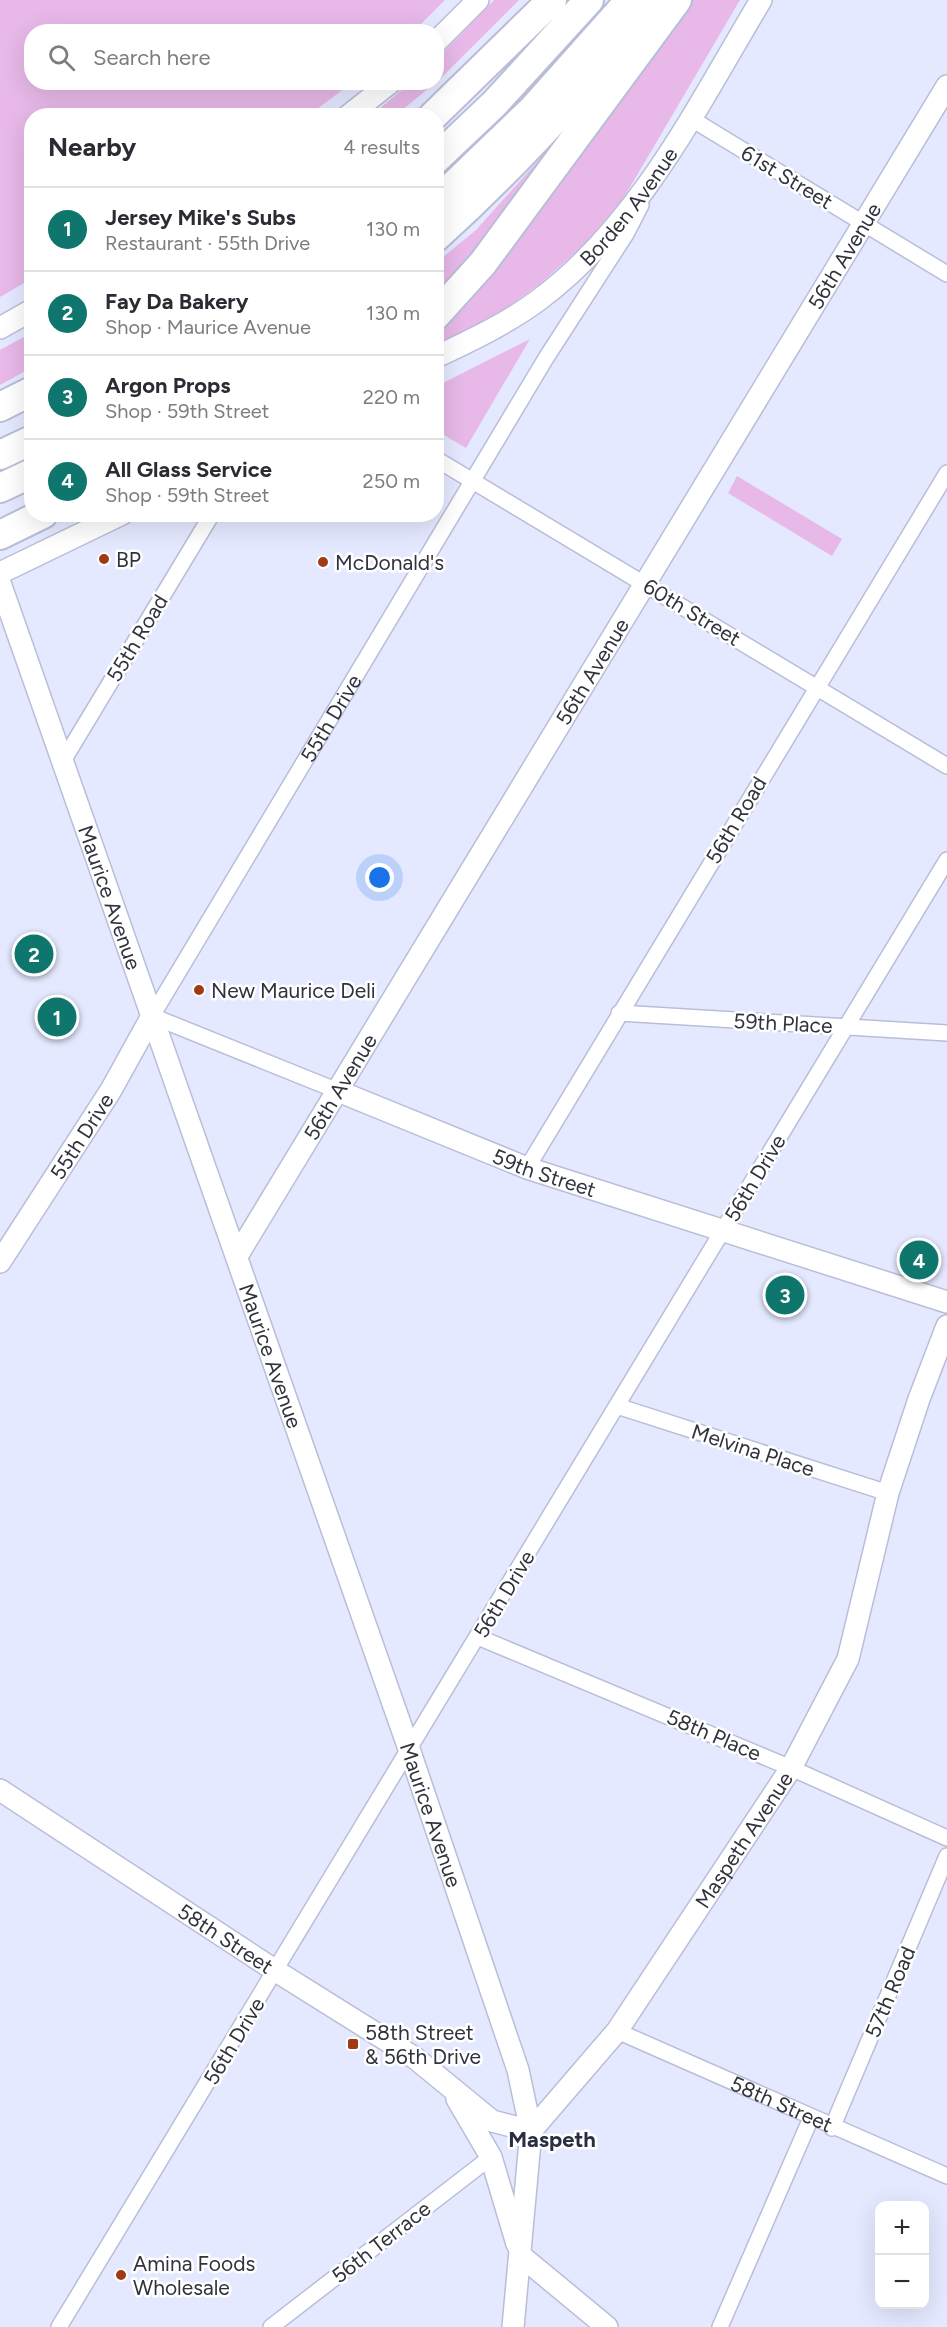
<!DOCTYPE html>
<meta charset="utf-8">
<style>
body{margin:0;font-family:Figtree,sans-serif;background:#f2f2f3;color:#2b2b33}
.controls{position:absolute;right:18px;bottom:18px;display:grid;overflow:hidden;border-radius:12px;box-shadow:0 6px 24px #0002}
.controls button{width:54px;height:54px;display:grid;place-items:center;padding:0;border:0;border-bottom:2px solid #e1e1e2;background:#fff;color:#2b2b33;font:30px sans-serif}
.you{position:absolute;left:380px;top:878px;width:21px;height:21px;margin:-15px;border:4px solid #fff;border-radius:50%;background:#1a73e8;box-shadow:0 0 0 9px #1a73e833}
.badge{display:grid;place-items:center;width:39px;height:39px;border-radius:50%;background:#0f766e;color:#fff;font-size:20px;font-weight:700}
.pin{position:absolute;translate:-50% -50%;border:3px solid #fff;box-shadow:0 2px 6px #0006}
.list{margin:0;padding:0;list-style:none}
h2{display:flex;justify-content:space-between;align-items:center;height:78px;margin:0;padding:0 24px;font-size:26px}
h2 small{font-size:20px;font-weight:400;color:#7c7c81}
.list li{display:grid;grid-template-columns:39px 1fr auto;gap:18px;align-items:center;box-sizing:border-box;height:84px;padding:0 24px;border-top:2px solid #e1e1e2}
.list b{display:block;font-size:22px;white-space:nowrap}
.list p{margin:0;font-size:20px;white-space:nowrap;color:#7c7c81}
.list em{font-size:20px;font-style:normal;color:#7c7c81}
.icon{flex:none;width:33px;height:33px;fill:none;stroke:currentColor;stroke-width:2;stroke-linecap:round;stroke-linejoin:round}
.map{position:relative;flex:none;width:947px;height:2327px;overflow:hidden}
.search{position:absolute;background:#fff;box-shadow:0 6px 24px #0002;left:24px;top:24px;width:420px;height:66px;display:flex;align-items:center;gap:15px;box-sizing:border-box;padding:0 21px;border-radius:24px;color:#7c7c81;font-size:22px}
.panel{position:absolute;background:#fff;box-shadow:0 6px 24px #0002;left:24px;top:108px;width:420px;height:414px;border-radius:24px}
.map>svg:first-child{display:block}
.green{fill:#e7b8e8}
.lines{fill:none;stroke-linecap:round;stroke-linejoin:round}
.street-casing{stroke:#b9bed8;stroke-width:18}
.secondary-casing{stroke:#b9bed8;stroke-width:24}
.highway-casing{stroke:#b9bed8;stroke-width:32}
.street{stroke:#fff;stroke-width:15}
.secondary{stroke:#fff;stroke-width:21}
.highway{stroke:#fff;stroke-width:28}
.poi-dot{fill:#a13a14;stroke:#fff;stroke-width:2}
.labels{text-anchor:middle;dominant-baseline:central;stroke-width:5;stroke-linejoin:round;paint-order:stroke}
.street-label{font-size:21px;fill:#30323c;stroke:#fff}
.poi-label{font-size:21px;fill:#30323c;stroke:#fff;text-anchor:start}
.neighbourhood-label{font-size:22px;font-weight:bold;fill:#2a2e42;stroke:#fff}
</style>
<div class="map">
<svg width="947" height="2327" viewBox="0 0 947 2327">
<rect width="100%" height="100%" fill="#e5e9ff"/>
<path class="green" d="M0 0H445L414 31 32 32V82L352 83 309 115 32 116 31 279 0 297Z
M494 0H519L437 82V59Z
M690 0H740L623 199 586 243 541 283 501 312 437 345V333L471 294Z
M410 83H435L396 115H372Z
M545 153 548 155 437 301V262L476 230Z
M31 333V368L0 385V350Z
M530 339 466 448 437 431V386Z
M737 476 842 539 832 556 728 493Z"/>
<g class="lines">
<g class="street-casing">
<g id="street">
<path d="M690 118 947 274"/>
<path d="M436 459 947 766"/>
<path d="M63 761 212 514"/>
<path d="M619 1013 947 1033"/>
<path id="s1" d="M338 1091 152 1016 546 358 626 234 641 205"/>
<path d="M527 1168 947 473"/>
<path d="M617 1406 888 1493"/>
<path d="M478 1637 791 1768 947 1838"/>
<path id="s2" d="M617 2031 947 2176"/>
<path d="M832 2128 947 1856"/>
<path d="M59 2327 947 860"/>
<path d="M271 2327 491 2157"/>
<path d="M720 2327 811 2118"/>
</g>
</g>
<g class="secondary-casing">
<g id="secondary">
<path d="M436 42 478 0"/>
<path d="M348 116 391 82"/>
<path d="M0 328 32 310"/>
<path id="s3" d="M436 357C472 340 508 323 540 299 640 224 698 105 761 0"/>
<path d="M0 573 122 514"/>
<path id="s4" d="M0 583 409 1749 518 2070 531 2131"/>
<path id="s5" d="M338 1091 527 1168 947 1302"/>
<path id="s6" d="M237 1256 947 86"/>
<path id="s7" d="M0 1262 111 1090 152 1016"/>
<path id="s8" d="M0 1790 276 1971 415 2058 492 2121 531 2131"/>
<path d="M457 2099 491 2157 517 2244"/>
<path d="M520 2255 607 2327"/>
<path id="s9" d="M513 2327 531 2131 617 2031 791 1768 848 1659 888 1493 919 1399 947 1326"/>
</g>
</g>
<g class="highway-casing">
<path id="highway" d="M433 116 552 0
M436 159 495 103 589 0
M436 202 533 109 630 0
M436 237C515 166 587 87 653 3
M436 315 483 263 677 0
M0 407 32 391
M0 455 32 440
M0 488 32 473
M0 535 43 514"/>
</g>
<use href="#street" class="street"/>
<use href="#secondary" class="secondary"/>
<use href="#highway" class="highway"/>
</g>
<g class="poi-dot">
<circle cx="104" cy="559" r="6"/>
<circle cx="323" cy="562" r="6"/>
<circle cx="199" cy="990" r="6"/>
<rect x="347" y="2038" width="12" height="12" rx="3"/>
<circle cx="121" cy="2275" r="6"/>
</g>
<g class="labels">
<g class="street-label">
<text transform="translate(787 177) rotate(31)">61st Street</text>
<text stroke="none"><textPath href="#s3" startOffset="248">Borden Avenue</textPath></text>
<text stroke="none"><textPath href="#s6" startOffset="1170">56th Avenue</textPath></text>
<text transform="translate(692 612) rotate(31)">60th Street</text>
<text transform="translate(137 638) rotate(-59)">55th Road</text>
<text stroke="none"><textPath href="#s6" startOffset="684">56th Avenue</textPath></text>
<text stroke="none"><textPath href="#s1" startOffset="548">55th Drive</textPath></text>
<text transform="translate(736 820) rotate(-59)">56th Road</text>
<text stroke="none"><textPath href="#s4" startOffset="333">Maurice Avenue</textPath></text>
<text transform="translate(783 1023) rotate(3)">59th Place</text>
<text stroke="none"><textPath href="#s6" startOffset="198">56th Avenue</textPath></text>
<text stroke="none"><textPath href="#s7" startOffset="150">55th Drive</textPath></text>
<text stroke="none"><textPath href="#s5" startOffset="222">59th Street</textPath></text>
<text transform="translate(755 1178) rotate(-59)">56th Drive</text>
<text stroke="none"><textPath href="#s4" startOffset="819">Maurice Avenue</textPath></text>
<text transform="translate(753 1450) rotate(18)">Melvina Place</text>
<text transform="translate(504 1594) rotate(-59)">56th Drive</text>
<text transform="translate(714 1735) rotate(23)">58th Place</text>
<text stroke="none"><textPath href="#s4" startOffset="1305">Maurice Avenue</textPath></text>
<text stroke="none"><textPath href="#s9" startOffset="558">Maspeth Avenue</textPath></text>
<text stroke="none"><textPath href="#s8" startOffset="270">58th Street</textPath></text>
<text transform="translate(890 1992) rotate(-67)">57th Road</text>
<text transform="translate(234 2041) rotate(-59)">56th Drive</text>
<text stroke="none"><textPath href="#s2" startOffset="180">58th Street</textPath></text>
<text transform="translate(381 2242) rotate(-38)">56th Terrace</text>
</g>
<g class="poi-label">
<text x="116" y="559">BP</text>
<text x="335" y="562">McDonald's</text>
<text x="211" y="990">New Maurice Deli</text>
<text x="365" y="2032">58th Street<tspan x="365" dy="24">&amp; 56th Drive</tspan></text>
<text x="133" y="2263">Amina Foods<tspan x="133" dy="24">Wholesale</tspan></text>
</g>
<g class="neighbourhood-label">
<text x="552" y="2139">Maspeth</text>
</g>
</g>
</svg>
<div class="controls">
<button>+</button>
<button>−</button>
</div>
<div class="you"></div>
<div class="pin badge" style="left:57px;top:1017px">1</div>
<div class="pin badge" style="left:34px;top:954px">2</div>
<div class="pin badge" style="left:785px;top:1295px">3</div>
<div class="pin badge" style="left:919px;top:1260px">4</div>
<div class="search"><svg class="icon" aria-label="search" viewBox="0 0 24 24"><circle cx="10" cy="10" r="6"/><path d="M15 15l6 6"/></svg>Search here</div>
<section class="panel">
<h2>Nearby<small>4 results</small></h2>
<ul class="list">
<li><span class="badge">1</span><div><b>Jersey Mike's Subs</b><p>Restaurant · 55th Drive</p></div><em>130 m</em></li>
<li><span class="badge">2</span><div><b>Fay Da Bakery</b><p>Shop · Maurice Avenue</p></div><em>130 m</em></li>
<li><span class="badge">3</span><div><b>Argon Props</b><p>Shop · 59th Street</p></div><em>220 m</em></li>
<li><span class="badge">4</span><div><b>All Glass Service</b><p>Shop · 59th Street</p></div><em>250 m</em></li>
</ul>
</section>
</div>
